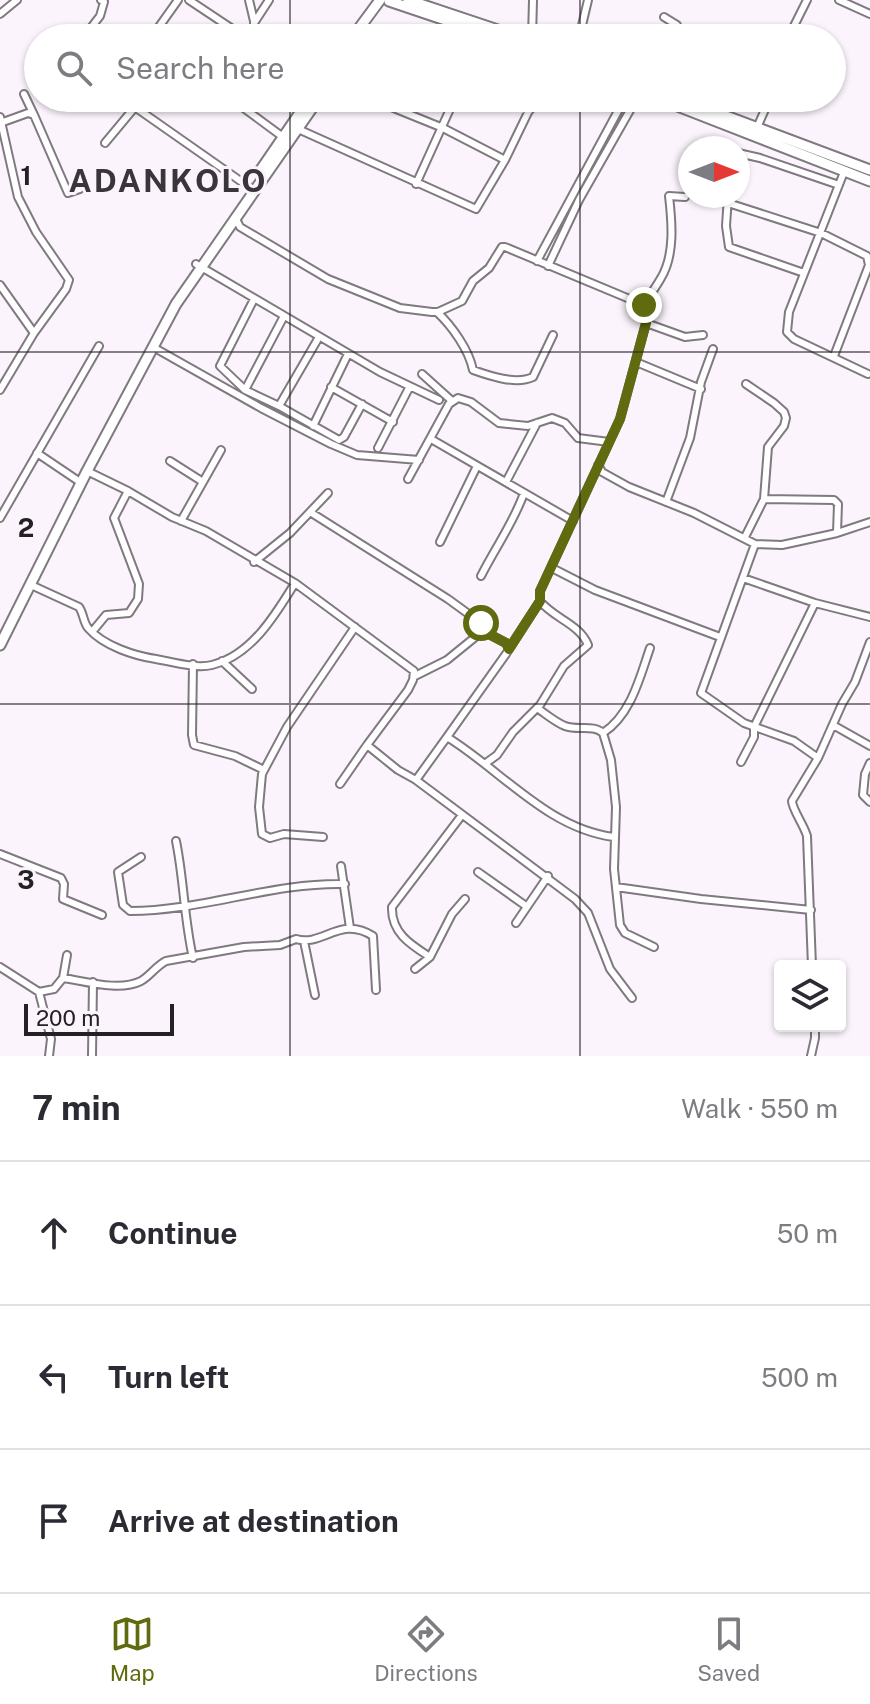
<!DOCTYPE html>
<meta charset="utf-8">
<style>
body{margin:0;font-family:"Public Sans",sans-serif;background:#f7f7f7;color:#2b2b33}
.controls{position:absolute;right:24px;bottom:24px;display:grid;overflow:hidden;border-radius:8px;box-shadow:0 2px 6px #0004}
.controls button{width:72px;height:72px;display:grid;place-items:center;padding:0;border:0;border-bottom:2px solid #e1e1e2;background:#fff;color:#2b2b33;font:40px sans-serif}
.compass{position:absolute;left:678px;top:136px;width:72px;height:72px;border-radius:50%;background:#fff;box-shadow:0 2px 6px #0004;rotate:90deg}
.scale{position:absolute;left:24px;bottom:20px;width:150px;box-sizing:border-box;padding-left:8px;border:4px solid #242124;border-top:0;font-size:22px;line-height:28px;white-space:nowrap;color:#242124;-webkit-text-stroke:6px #fcf4fd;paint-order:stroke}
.stop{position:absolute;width:24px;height:24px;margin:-18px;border:6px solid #606a0f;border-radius:50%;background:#fff}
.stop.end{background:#606a0f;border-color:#fff;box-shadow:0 2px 8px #0008}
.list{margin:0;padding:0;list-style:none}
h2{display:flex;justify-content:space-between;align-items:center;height:104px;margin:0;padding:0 32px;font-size:34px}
h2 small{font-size:26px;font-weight:400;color:#7c7c81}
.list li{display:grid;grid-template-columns:52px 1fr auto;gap:24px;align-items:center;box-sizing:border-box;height:144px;padding:0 32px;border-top:2px solid #e1e1e2}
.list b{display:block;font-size:30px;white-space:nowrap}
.list em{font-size:26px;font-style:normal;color:#7c7c81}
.icon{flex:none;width:44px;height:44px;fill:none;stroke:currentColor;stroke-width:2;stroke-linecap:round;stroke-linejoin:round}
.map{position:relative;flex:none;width:870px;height:1056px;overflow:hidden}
.search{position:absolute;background:#fff;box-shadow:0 2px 6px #0004;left:24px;right:24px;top:24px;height:88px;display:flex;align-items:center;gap:20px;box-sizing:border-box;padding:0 28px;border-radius:44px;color:#7c7c81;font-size:30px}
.sheet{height:536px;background:#fff}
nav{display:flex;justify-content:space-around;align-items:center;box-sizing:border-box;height:112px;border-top:2px solid #e1e1e2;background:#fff;font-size:22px;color:#7c7c81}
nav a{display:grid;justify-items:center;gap:4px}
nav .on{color:#606a0f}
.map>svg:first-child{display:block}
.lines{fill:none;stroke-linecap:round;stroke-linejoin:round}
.minor-casing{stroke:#807980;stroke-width:10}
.primary-casing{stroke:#807980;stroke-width:13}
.minor{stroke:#fff;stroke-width:6}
.primary{stroke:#fff;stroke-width:9}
.route{stroke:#606a0f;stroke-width:10}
.grid{fill:none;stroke:#242124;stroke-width:2;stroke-opacity:0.55}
.labels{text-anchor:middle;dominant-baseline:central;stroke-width:6;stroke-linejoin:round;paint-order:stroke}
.district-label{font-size:32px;font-weight:bold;letter-spacing:2px;fill:#3a343b;stroke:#fcf4fd}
.grid-label{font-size:26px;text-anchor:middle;font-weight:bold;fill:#242124;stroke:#fcf4fd;stroke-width:6;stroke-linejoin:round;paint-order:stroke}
</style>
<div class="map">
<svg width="870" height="1056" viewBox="0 0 870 1056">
<rect width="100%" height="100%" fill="#fcf4fd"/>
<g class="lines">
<g class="minor-casing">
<path id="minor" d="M189 0 246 38
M249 0 258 38
M839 0 870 14
M0 14 17 0
M664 17 677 25 679 38
M254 23 269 0
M83 38 100 16 104 2 101 0
M151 38 178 0
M532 38 533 0
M579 38 588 0
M788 38 807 0
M24 94 34 115
M122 98 249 187
M230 98 283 137
M369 98 443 128 505 160
M502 98 530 110
M699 98 709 102 719 112
M0 117 18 197 36 232 69 280 66 289 34 333 0 390
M3 122 28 113 34 115 68 193 80 189
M298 129 476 209 505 160 535 98
M756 130 770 98
M105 143 135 107
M738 153 760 158 839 185
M844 172 789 312 787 332 794 339 868 374
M416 184 455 98
M728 196 726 226 729 247 804 273
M728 203 821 233 867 256 869 265 834 356
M235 217 240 227 328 279 400 308 432 312H438L462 301 473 281 489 268 502 247H505L644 305 646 323 620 419 540 591V601L509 649
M537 261 625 98
M196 264 380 372 439 400
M548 266 579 200 637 98
M0 285 34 333
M254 299 220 366 245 390 279 406 319 337
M644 305C649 296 656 287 661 278 675 255 672 222 669 196L685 197
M437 312C452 326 469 350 473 370 490 376 516 385 533 377L553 335
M646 323 685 337 703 335
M153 347 261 408 331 444 357 455 419 460
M636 362 701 389
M422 374 452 401
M331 387 393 422
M245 390 284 316
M279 406 339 440 344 437 362 404
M313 426 348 354
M431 439 573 521
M378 448 409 388
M37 453 77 480
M170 461 203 482
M598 465 602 472 629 487 694 513 755 544 782 545 837 533 870 522
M87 471 128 491 172 517 206 531 295 583 414 671 413 680 408 690 367 745 398 770 416 780 447 737C501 770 548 829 614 837
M408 479 449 404 458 398 471 402 499 423 528 426 552 418 565 423 578 438 609 442
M506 482 537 423
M764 499 834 500 838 504 837 533
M666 502 690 438 701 382 713 349
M310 512 448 599 481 623 485 632 506 643 509 649 506 654 447 737
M0 518 99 346
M181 521 221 450
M745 537 764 499 768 447 784 426 786 418 784 412 774 403 746 384
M440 542 477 466
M755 544 701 693 744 723 794 741 818 758
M254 562 290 533 328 493
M552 568 595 590 720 637
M481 576C495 548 514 522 524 493
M743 578 815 603 870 617
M31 585 79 607C84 614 83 623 89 629 104 646 135 656 156 659 173 662 196 669 212 665 251 656 276 614 295 583
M92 632 106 615 129 613 138 599 139 584 114 518 128 491
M222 661 252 689
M193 664 192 735 194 745 235 756 264 770
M415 676 447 660 479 634 485 632
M537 708C546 714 555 722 565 726 578 731 593 724 603 733L611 760 616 807 614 869 620 925 625 933 654 947
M833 725 870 746
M603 733C631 715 640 677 650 648
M741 762 754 737V727L815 603
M486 763 497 755 513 732 540 705 564 666 588 645C580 624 553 618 540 601
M870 763 865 774 863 795 870 802
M416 780 575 899 588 913 610 969 632 998
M340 784 367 745
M323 837 284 834 270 838 262 834 259 807 262 774 287 727 355 627
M176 841C184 880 184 919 193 958
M0 854 61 878 64 884 63 899 102 915
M141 857 118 872 123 905 130 911C202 911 273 882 345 884
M341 866 350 928
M478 872 526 906
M616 887 701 899 811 910
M516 923 548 876
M304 941 315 995
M430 957C411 945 391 933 392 907L462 815
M812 966 807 836C804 825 792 809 792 801L818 758 842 704 855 682 870 642
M0 967 39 992 54 989 63 978C85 981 119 992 141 981 150 976 156 966 166 961L244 947 280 945 296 939C323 947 340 915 373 936L376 990
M415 969 430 957 452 914 465 899
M63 978 67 955
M39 992 51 1039 49 1056
M92 1056 93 982
M811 1056 815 1038V1026"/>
</g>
<g class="primary-casing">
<path id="primary" d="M408 0 522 38
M389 1 499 38
M352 38 380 0
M657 98 870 181
M678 98 870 170
M260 171 310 98
M0 645 87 471 176 304 319 98"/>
</g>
<use href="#minor" class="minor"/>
<use href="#primary" class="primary"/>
</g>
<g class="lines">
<path class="route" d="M481 623 485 632 506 643 509 649 540 601V591L620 419 646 323 644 305"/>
</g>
<path class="grid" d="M290 0V38M580 0V38M290 98V1056M580 98V1056M0 352H870M0 704H870"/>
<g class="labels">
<g class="district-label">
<text x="168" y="180">ADANKOLO</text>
</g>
</g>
<g class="grid-label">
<text x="26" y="185">1</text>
<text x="26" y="537">2</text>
<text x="26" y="889">3</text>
</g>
</svg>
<div class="controls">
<button><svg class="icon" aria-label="layers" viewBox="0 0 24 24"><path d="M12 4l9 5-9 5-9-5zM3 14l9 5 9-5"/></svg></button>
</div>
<svg class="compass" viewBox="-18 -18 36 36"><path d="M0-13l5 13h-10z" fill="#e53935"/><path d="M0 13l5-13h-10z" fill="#7c7c81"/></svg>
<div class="scale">200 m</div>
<div class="stop" style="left:481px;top:623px"></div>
<div class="stop end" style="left:644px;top:305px"></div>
<div class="search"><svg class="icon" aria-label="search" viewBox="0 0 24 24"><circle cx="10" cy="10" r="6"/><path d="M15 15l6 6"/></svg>Search here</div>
</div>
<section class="sheet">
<h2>7 min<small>Walk · 550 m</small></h2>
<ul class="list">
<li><svg class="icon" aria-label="ahead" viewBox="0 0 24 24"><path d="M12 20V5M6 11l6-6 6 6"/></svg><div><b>Continue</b></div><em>50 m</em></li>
<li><svg class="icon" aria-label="left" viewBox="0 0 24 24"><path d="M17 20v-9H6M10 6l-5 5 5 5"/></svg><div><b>Turn left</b></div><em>500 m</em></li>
<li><svg class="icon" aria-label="arrive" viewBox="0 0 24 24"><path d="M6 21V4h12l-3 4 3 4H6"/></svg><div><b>Arrive at destination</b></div></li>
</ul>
</section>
<nav>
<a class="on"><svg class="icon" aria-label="map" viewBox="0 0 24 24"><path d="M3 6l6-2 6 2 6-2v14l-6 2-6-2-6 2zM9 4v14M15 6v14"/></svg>Map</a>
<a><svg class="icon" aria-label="directions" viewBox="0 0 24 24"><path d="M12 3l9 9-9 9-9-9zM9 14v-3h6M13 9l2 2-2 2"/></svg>Directions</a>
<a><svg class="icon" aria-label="saved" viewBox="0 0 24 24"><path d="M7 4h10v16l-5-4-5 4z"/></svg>Saved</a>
</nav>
